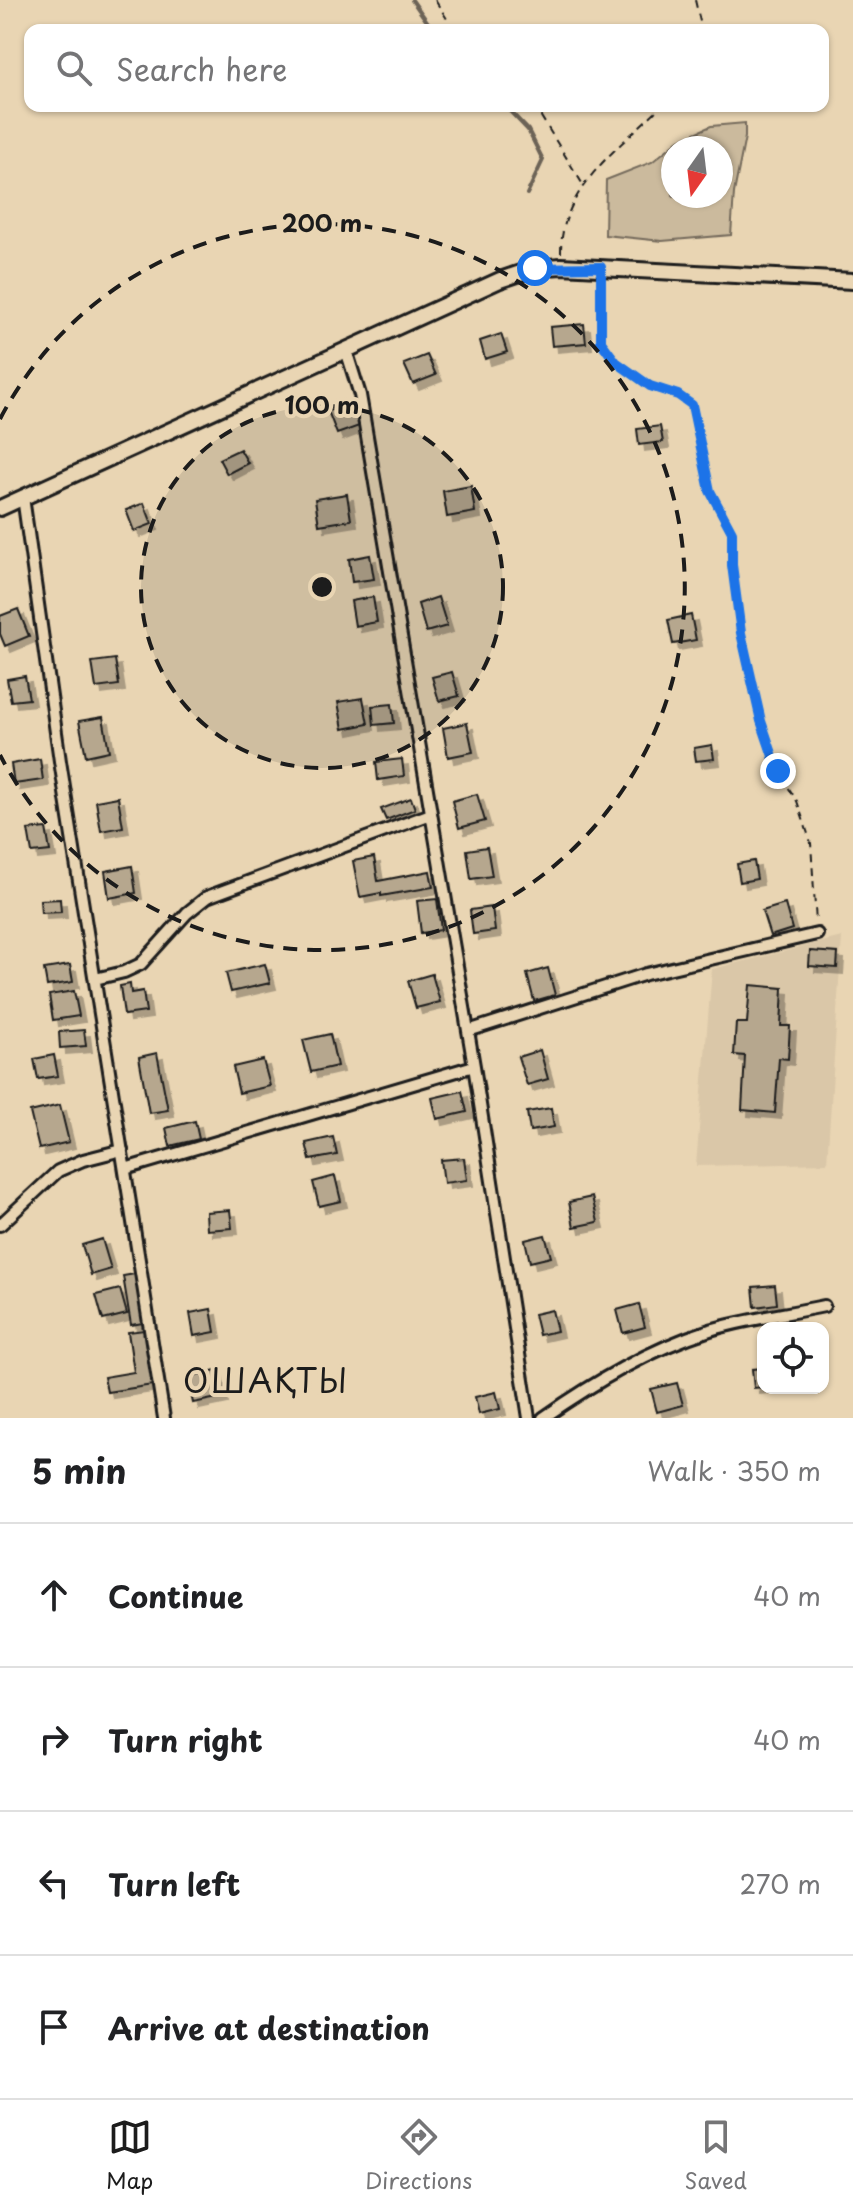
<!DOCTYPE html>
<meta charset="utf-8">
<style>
body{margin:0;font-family:"Playpen Sans",sans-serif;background:#f6f6f6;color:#202124}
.controls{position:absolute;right:24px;bottom:24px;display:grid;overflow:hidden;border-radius:16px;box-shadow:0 2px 6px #0004}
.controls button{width:72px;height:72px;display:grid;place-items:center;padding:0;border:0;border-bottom:2px solid #e0e0e0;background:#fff;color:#202124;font:40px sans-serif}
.compass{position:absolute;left:661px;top:136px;width:72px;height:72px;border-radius:50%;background:#fff;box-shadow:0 2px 6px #0004;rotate:194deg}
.stop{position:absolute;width:24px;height:24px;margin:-18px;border:6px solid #1a73e8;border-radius:50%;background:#fff}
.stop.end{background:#1a73e8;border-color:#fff;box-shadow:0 2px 8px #0008}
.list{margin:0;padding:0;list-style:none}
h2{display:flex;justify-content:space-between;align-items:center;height:104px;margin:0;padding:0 32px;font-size:34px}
h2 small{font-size:26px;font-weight:400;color:#757577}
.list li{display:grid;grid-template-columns:52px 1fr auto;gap:24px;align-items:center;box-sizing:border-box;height:144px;padding:0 32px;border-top:2px solid #e0e0e0}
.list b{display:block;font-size:30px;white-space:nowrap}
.list em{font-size:26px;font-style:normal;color:#757577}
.icon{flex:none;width:44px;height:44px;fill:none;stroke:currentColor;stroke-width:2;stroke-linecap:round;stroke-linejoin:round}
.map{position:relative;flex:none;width:853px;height:1418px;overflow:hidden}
.search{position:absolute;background:#fff;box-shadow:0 2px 6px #0004;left:24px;right:24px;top:24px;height:88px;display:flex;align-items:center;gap:20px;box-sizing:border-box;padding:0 28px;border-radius:16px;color:#757577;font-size:30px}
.sheet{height:680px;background:#fff}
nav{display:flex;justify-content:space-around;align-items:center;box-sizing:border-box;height:112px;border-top:2px solid #e0e0e0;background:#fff;font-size:22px;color:#757577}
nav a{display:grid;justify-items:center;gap:4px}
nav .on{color:#1c1c1c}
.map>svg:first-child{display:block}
.built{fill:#dac7a8}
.green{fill:#cbba9d;stroke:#746b5c;stroke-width:2;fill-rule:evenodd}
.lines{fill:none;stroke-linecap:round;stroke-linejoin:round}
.stream{stroke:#6c6357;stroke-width:4}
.building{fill:#b6a78e;stroke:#1c1c1c;stroke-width:2;filter:url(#shadow)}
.minor-casing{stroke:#1c1c1c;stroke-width:16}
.secondary-casing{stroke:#1c1c1c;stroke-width:20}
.path{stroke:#1c1c1c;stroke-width:2;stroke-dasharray:8 6;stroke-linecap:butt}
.minor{stroke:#e9d5b3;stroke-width:10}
.secondary{stroke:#e9d5b3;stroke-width:14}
.route{stroke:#1a73e8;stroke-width:10}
.ring{fill:none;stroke:#1c1c1c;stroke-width:4;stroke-dasharray:14 10}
.labels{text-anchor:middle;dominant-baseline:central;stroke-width:8;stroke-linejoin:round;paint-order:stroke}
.quarter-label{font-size:32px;letter-spacing:2px;fill:#1c1c1c;stroke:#e9d5b3}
.centre{fill:#1c1c1c;stroke:#e9d5b3;stroke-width:4}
.ring-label{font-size:24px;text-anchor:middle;font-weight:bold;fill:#1c1c1c;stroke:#e9d5b3;stroke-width:8;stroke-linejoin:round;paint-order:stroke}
</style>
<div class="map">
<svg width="853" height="1418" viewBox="0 0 853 1418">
<defs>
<filter id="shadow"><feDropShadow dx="6" dy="6" stdDeviation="0" flood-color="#0004"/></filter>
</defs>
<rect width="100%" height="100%" fill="#e9d5b3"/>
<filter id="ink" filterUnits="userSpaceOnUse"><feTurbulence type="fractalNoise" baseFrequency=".0125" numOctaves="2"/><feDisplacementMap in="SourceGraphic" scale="16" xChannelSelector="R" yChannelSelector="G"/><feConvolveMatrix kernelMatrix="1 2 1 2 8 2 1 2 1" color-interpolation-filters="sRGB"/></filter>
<g filter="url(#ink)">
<path class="built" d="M842 937 827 1163 696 1166 712 969Z"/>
<path class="green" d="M745 123V137L734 193 731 235 662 241 605 235 606 180 652 162 679 140 711 126ZM673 148H721V196H673Z"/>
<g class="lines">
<path class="stream" d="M412 0 433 30
M505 106 528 130 543 160 527 194"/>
</g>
<path class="building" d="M584 324 586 343 552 346 550 327Z
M501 334 507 352 485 359 480 341Z
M427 355 436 375 413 384 404 364Z
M354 402 362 425 337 434 328 411Z
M660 426 663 442 639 445 637 429Z
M240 449 248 463 227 474 219 459Z
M471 486 475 512 447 517 443 491Z
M347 494 351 520 319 525 315 499Z
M144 503 152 524 134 531 126 510Z
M370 555 374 579 352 582 349 559Z
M373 597 377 622 355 626 351 601Z
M438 597 447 626 426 632 418 604Z
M18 609 29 636 5 646 0 634V616Z
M691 615 696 640 673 644 668 620Z
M115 659 119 685 96 688 92 662Z
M452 672 459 696 439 701 432 677Z
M25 676 29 699 11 701 7 679Z
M363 698 368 724 343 729 338 702Z
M392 704 394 723 374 725 372 706Z
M103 717 109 751 86 756 79 721Z
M467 723 473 752 448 757 443 728Z
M712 745 714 759 696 761 694 748Z
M40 759 43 780 14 784 11 764Z
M402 759 404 776 378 780 376 762Z
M477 794 485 821 459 828 452 801Z
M118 797 123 827 101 831 96 801Z
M411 798 415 809 386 820 381 809Z
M46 828 50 851 32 853 28 830Z
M487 847 492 876 471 879 467 850Z
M374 857 378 881 430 871 433 887 381 896V893L360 897 353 861Z
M754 861 757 879 740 882 737 864Z
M132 866 136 893 109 898 105 871Z
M60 899 61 912 41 913 40 900Z
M437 899 441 930 421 933 417 901Z
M785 904 792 929 770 936 762 911Z
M492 907 495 931 473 934 470 910Z
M810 951 838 953 837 968 809 966Z
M265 964 270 983 231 992 226 973Z
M70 965 73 982 47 986 44 969Z
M548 968 555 995 534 1001 527 974Z
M432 974 440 1002 416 1008 408 981Z
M130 984 131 993 143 991 146 1012 124 1015 120 986Z
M750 985 783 988 781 1026H790L788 1059 779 1058 775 1113 742 1110 745 1056 734 1055 736 1023H747Z
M74 991 79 1016 53 1020 49 995Z
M84 1030 86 1046 60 1048 59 1032Z
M330 1034 337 1066 311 1072 303 1040Z
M540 1050 548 1079 527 1085 518 1057Z
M157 1053 168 1110 149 1113 139 1057Z
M54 1055 58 1076 38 1079 34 1059Z
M263 1060 270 1086 239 1093 233 1067Z
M462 1091 467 1112 437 1119 432 1098Z
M60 1105 69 1142 39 1149 30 1112Z
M551 1108 554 1127 530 1131 527 1112Z
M195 1121 199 1139 170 1146 166 1128Z
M333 1137 337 1155 310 1160 306 1143Z
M464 1158 467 1180 444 1183 441 1160Z
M335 1176 341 1201 319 1206 313 1182Z
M592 1197 598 1222 574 1227 569 1202Z
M230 1210 232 1228 207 1230 206 1212Z
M545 1235 551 1257 530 1262 525 1240Z
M102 1239 111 1269 91 1275 82 1245Z
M135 1274 143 1323 131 1325 123 1276Z
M775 1285 777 1304 755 1307 753 1287Z
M120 1289 127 1314 103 1320 96 1295Z
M639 1304 645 1327 623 1333 617 1310Z
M211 1309 215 1332 194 1336 190 1313Z
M552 1310 557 1331 539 1335 534 1314Z
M144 1330 153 1385 107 1392 104 1377 134 1372 128 1332Z
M763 1368V1387L754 1388 752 1369Z
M216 1370 222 1397 193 1403 187 1377Z
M677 1383 683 1405 657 1412 651 1389Z
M496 1392 500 1409 479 1414 475 1397Z"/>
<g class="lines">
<g class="minor-casing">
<path id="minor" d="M346 350 360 395 474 1066 529 1418
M23 497 60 761 164 1418
M95 979 124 972 141 964 187 913 207 897 431 814
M468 1031 646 974 817 934
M125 1169 474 1066
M0 1225 58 1171 83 1160 122 1150
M543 1418C595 1382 650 1349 710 1330 747 1319 787 1314 824 1306"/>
</g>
<g class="secondary-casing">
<path id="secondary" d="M0 508 500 280 535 268 561 266 853 281"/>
</g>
<path class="path" d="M435 0 454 30
M695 0 702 30
M531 106 540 115 582 183
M561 253C560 189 619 148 661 106
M601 280C601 293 598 332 601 342 613 374 667 388 692 405L710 491 732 532V565L741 633 761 721 778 771 797 801 811 843 816 923"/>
<use href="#minor" class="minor"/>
<use href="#secondary" class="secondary"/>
</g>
</g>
<g class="lines" filter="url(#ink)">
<path class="route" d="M535 268 601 267V342L616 362 650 386 678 395 692 405 710 491 732 532V565L741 633 761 721 778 771"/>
</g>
<circle cx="322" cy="587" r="181" fill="#1c1c1c" fill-opacity=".12"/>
<g class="ring">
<circle cx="322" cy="587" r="181"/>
<path d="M0 419A363 363 0 1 1 0 755"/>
</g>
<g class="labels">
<g class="quarter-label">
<text x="266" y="1380">ОШАҚТЫ</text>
</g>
</g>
<circle cx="322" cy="587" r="12" class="centre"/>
<g class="ring-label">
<text x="322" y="232">200 m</text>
<text x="322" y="414">100 m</text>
</g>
</svg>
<div class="controls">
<button><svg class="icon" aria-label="locate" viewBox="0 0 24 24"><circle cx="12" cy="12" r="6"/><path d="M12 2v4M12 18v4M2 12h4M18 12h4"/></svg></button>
</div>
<svg class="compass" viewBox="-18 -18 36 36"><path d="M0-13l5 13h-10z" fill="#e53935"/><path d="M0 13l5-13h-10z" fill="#757577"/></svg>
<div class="stop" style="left:535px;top:268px"></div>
<div class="stop end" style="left:778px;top:771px"></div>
<div class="search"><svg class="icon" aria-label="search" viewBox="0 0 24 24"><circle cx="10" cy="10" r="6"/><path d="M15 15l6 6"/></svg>Search here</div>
</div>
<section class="sheet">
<h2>5 min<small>Walk · 350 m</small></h2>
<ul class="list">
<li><svg class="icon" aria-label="ahead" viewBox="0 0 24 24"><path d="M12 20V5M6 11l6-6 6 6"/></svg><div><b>Continue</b></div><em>40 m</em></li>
<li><svg class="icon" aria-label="right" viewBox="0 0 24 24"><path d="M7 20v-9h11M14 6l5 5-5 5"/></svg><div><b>Turn right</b></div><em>40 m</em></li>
<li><svg class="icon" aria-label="left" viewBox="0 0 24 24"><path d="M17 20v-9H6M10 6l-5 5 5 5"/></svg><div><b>Turn left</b></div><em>270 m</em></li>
<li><svg class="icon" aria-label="arrive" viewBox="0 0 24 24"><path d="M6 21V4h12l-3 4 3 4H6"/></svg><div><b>Arrive at destination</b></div></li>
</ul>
</section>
<nav>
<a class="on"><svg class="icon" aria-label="map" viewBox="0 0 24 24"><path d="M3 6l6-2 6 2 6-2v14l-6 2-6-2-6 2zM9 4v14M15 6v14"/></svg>Map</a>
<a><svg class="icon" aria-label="directions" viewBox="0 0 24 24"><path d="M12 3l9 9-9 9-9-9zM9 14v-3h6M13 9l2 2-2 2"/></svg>Directions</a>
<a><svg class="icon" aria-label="saved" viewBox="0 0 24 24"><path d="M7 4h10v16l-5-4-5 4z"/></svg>Saved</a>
</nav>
